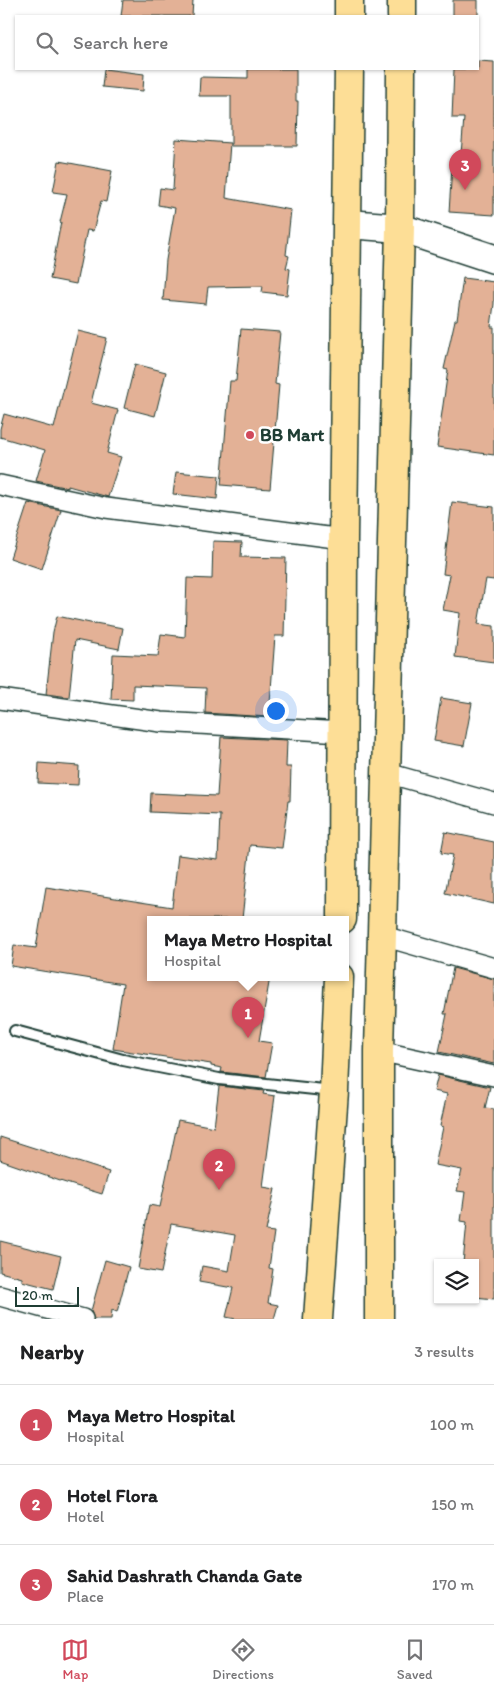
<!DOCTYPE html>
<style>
body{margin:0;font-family:Itim,sans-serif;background:#f6f6f6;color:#202124}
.controls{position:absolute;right:15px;bottom:15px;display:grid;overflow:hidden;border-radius:0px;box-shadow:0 1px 4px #0004}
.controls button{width:45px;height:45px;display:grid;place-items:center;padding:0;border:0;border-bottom:1px solid #e0e0e0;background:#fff;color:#202124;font:25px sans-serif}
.scale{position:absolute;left:15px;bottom:12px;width:64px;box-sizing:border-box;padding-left:5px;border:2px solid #1f3d34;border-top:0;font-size:14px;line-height:18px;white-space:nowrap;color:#1f3d34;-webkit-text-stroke:4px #fff;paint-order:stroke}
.you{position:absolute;left:275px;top:710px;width:18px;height:18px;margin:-12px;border:4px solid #fff;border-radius:50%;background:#1a73e8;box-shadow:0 0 0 8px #1a73e833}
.badge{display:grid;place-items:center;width:32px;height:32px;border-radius:50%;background:#d1495b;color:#fff;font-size:16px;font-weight:700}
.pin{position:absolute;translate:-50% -41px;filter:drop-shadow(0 1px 2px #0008)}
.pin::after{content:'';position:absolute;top:26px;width:18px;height:15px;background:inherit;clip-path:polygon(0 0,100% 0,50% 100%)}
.popup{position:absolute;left:147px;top:916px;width:202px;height:65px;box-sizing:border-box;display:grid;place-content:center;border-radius:0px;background:#fff;filter:drop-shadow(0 1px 4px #0005);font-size:16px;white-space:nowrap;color:#757577}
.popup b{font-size:19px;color:#202124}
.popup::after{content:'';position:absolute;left:50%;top:100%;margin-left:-10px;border:10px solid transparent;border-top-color:#fff}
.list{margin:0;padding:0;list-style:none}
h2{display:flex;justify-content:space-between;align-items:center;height:65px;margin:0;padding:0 20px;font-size:21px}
h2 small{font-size:16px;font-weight:400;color:#757577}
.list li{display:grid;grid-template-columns:32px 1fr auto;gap:15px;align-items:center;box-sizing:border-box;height:80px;padding:0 20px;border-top:1px solid #e0e0e0}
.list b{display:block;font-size:19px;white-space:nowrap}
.list p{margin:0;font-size:16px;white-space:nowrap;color:#757577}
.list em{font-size:16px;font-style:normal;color:#757577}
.icon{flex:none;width:28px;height:28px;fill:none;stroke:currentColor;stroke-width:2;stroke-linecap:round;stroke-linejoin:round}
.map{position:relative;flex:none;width:494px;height:1319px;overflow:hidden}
.search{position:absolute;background:#fff;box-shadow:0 1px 4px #0004;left:15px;right:15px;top:15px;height:55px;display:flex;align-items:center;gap:12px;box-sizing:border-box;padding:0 18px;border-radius:0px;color:#757577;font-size:19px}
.sheet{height:305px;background:#fff}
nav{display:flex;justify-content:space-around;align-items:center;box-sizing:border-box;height:70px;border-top:1px solid #e0e0e0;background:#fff;font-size:14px;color:#757577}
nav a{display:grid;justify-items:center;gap:2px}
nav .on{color:#d1495b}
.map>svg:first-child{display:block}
.building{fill:#e3b196;stroke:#1f3d34}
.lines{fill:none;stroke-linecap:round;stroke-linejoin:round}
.lane-casing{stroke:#1f3d34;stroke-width:14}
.street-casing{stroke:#1f3d34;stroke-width:22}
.secondary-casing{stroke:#1f3d34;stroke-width:31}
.highway-casing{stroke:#1f3d34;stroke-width:31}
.lane{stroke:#fff;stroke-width:10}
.street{stroke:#fff;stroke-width:19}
.secondary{stroke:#fff;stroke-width:28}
.highway{stroke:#fdde96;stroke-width:28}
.poi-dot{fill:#d1495b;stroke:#fff;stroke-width:2}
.labels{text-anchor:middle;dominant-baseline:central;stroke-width:5;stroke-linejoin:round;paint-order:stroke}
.poi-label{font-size:18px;font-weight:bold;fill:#1f3d34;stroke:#fff;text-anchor:start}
</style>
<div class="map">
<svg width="494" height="1319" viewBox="0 0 494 1319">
<rect width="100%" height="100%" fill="#fff"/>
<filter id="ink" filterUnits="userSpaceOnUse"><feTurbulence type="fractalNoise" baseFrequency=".02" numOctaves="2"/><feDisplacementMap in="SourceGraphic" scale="10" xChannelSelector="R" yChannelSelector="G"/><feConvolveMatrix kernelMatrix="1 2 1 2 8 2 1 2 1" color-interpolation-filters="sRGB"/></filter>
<g filter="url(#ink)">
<path class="building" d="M123 0H193L192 16H121Z
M453 0H478V16H453Z
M478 61 494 62V215L449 212 452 166H460L464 118H452L454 69H478Z
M104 69 144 74 143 91 102 87Z
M248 69H296V101H298L297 146H231V96H199L200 77 248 78Z
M176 139 230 143 226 198 291 210 286 255 289 256 286 268 290 269 287 295 262 292 263 286 208 287 206 304 163 300 166 260 175 208 158 205 160 188 173 190Z
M59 161 112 171 106 202 101 201 93 231 87 230 76 284 50 279 61 222H60L67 194 53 192Z
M463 278 494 282V304L491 327H494V455L437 447 448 370 444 369 455 320H457Z
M241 329 280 332 275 384 279 385 270 489 221 485 230 381H236Z
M78 331 107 338 91 403 118 410 107 453 121 457 108 497 68 486V488L36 481 45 450 0 437V429L4 414 54 428Z
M135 364 166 372 155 416 124 408Z
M176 472 219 476 217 499 173 494Z
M452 502 494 507V580L486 579 478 624 494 626V662L455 657 460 613 443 610 450 575 443 574Z
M28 503 61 510 42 569 10 558Z
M213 541 242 542 241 557 286 558 284 636H275L269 717 205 713 206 688 133 685V700L111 699 113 654 158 656 161 634 185 637 187 578 212 579Z
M57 616 95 624V623L123 628 119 649 75 640 69 697 46 694 53 632Z
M441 698 472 703 464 746 434 741Z
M221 737 287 740 286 767H291L290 801H288L282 848 250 845 242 919H150V977H270L259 1041 272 1043 266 1077 221 1072 222 1068 211 1066V1064L113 1049 123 984 11 966 14 945 36 948 46 887 172 907 178 855 218 860 220 815 150 812 151 793 217 796Z
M39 763 79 766 78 785 38 783Z
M445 832 494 842V904L445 893 453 855 441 853Z
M453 968 494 979V1064L439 1052 447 1014H444Z
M438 1075 490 1087 485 1108 494 1109V1299L475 1297V1263H463L467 1222 461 1221 465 1192 457 1191 462 1170 435 1165 443 1127 440 1126 447 1094 434 1091Z
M219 1086 264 1091 263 1094 275 1096 263 1187 275 1189 266 1231 274 1232 269 1268 273 1269 268 1303 278 1305 274 1319H236L226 1317 233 1288 199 1282 202 1266 229 1271 235 1235 171 1224 161 1273 138 1269 149 1205 160 1207 178 1120 214 1127Z
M0 1137 109 1172 102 1194 63 1182 0 1160Z
M0 1241 61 1256 53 1289 22 1281V1278L0 1272Z
M105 1260 129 1267 117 1312 112 1310 111 1319H94L91 1311Z"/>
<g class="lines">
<g class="lane-casing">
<path id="lane" d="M15 1031 123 1060 219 1079 333 1091"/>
</g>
<g class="street-casing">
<path id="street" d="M0 485 106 508 343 539
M0 699 161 722 343 732
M387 773 494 803
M383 936 494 968
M379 1051 494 1076
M0 1296 83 1319"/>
</g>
<g class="secondary-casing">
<path id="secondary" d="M348 224 400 228 494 259"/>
</g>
<g class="highway-casing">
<path id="highway" d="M349 16V0
M402 16V0
M342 919 343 539 349 69
M318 1319 334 1091 339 977
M379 1319V1051L400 228 401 69"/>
</g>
<use href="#lane" class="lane"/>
<use href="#street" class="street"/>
<use href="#secondary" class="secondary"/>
<use href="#highway" class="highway"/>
</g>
</g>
<circle class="poi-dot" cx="250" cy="435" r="5"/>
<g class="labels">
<g class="poi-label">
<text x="260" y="435">BB Mart</text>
</g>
</g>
</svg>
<div class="controls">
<button><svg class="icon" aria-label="layers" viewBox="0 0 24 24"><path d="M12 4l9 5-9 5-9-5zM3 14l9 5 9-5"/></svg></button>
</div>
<div class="scale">20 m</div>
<div class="you"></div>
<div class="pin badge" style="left:248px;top:1038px">1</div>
<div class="popup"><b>Maya Metro Hospital</b>Hospital</div>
<div class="pin badge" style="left:219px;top:1190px">2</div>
<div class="pin badge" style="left:465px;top:190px">3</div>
<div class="search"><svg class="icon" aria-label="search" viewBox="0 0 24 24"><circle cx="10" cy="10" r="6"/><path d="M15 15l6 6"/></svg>Search here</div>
</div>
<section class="sheet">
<h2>Nearby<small>3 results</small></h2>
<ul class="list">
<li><span class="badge">1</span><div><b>Maya Metro Hospital</b><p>Hospital</p></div><em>100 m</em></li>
<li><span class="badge">2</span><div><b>Hotel Flora</b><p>Hotel</p></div><em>150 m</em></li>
<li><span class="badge">3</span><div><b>Sahid Dashrath Chanda Gate</b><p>Place</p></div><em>170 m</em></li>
</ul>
</section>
<nav>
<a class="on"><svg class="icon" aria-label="map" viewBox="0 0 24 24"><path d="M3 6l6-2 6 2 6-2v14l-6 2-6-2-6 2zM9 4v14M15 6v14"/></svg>Map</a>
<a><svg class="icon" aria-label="directions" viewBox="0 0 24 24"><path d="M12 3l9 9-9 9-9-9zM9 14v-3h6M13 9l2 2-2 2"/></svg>Directions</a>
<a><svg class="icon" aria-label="saved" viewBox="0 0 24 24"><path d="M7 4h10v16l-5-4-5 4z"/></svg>Saved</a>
</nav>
